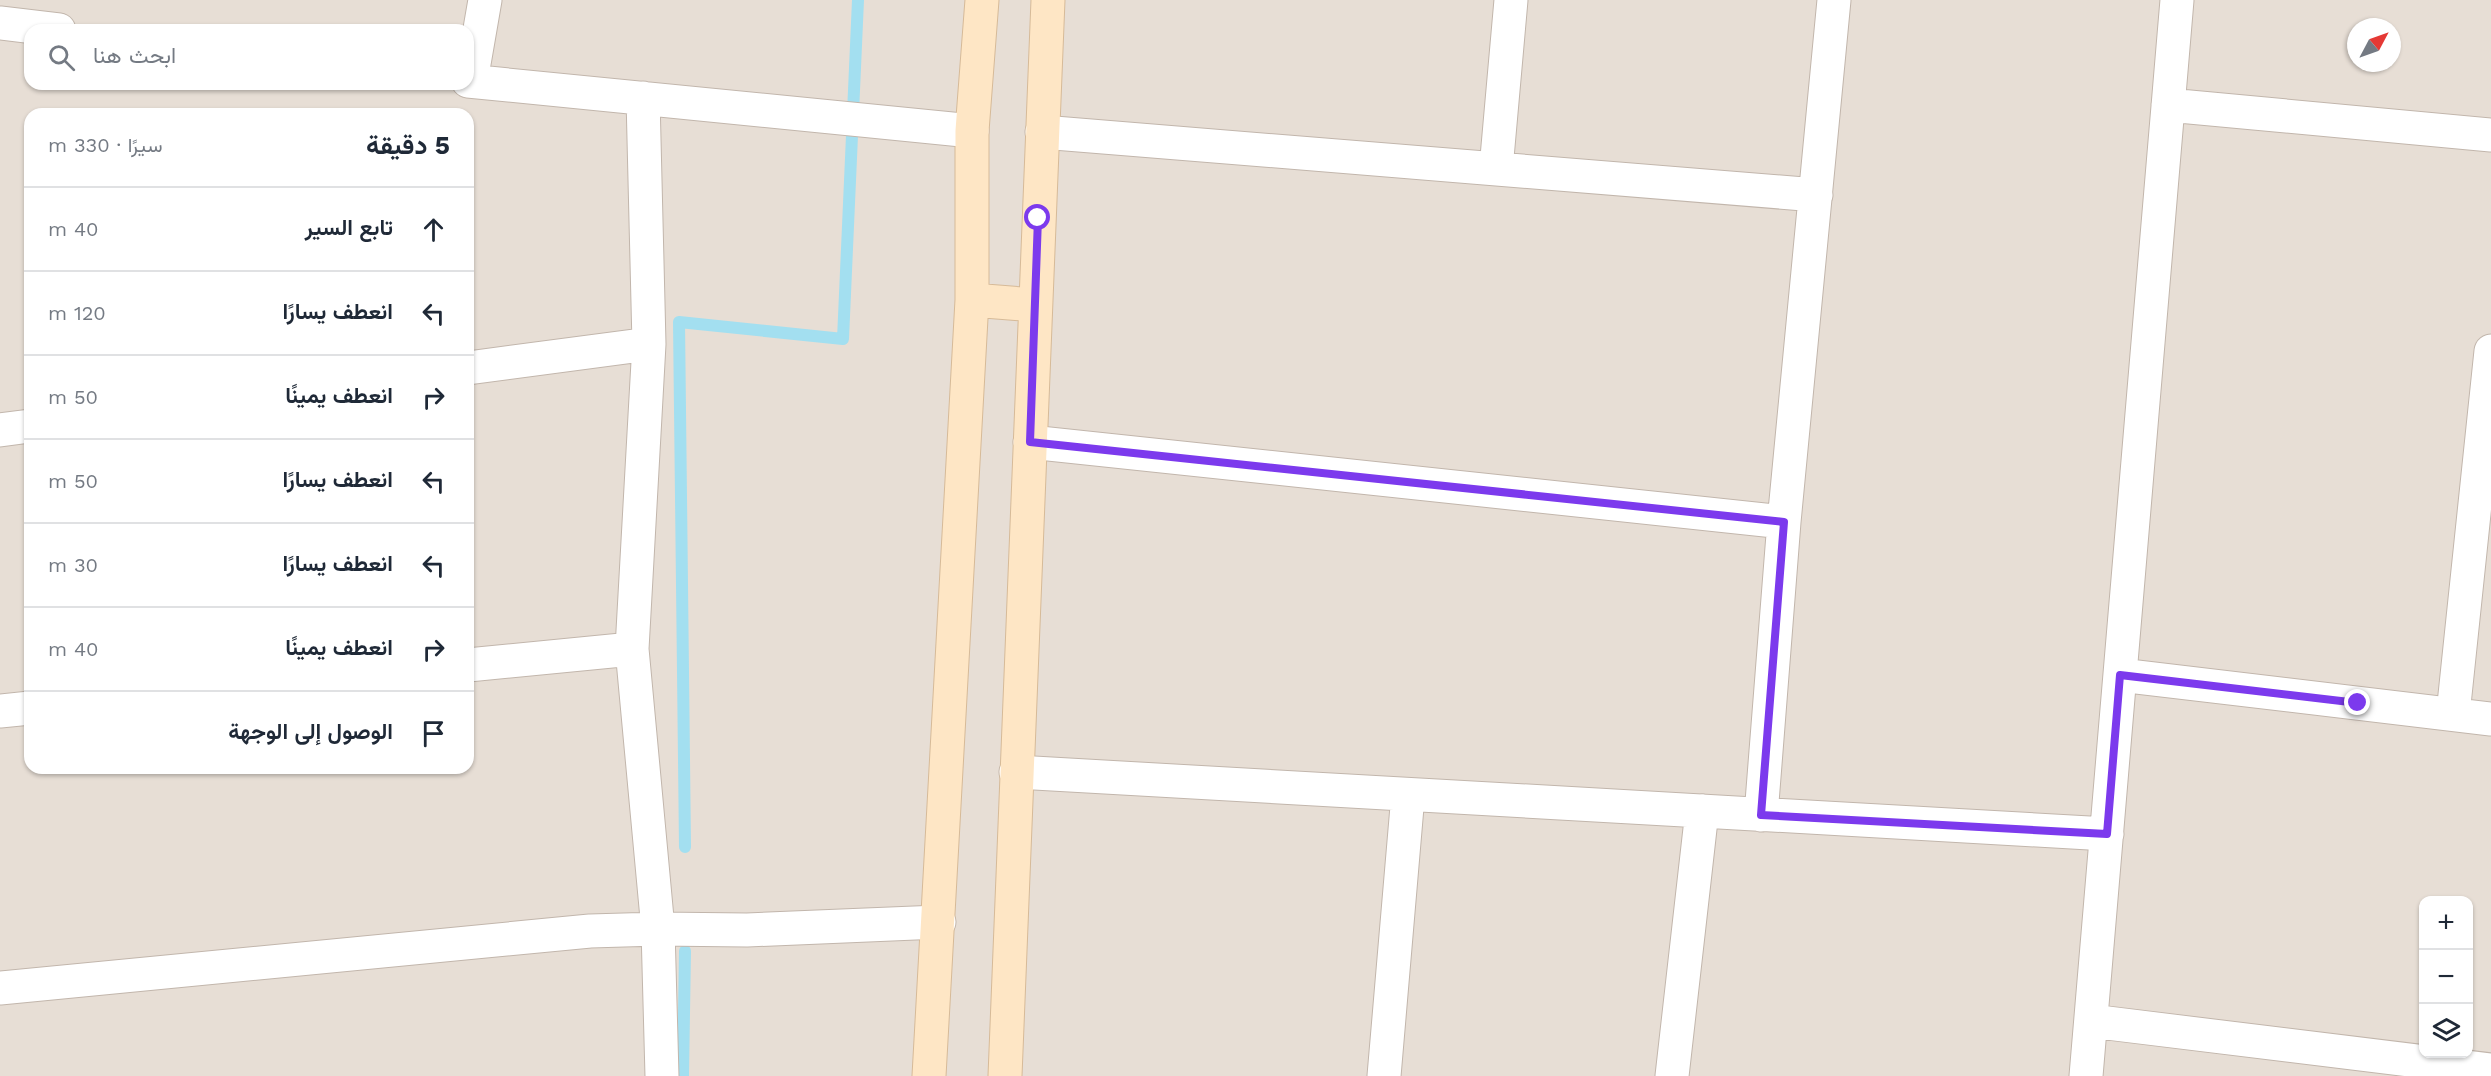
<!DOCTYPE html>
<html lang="ar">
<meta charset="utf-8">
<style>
body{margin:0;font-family:"Work Sans",Vazirmatn,sans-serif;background:#f6f6f7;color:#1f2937;direction:rtl}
.controls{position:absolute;right:18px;bottom:18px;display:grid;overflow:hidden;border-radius:12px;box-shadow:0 2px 4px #0004}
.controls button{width:54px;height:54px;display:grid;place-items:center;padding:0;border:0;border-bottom:2px solid #e0e1e3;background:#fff;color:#1f2937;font:30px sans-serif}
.compass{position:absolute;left:2347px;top:18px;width:54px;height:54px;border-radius:50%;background:#fff;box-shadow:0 2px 4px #0004;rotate:49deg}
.stop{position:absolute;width:18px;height:18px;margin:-14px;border:4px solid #7c3aed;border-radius:50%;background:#fff}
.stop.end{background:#7c3aed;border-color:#fff;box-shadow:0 2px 6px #0008}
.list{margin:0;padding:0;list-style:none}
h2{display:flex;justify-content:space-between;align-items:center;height:78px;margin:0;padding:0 24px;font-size:26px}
h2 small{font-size:20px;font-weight:400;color:#747a83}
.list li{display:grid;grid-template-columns:39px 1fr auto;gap:18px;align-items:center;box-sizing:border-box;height:84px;padding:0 24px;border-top:2px solid #e0e1e3}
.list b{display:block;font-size:22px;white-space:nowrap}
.list em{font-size:20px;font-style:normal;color:#747a83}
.icon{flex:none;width:33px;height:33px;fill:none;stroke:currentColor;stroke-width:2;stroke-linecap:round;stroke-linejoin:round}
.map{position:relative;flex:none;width:2491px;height:1076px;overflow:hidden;direction:ltr}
.search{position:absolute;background:#fff;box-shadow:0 2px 4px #0004;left:24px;top:24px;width:450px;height:66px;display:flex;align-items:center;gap:15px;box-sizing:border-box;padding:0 21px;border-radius:18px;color:#747a83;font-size:22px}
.panel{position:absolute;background:#fff;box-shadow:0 2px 4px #0004;left:24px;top:108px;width:450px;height:666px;border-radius:18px;direction:rtl}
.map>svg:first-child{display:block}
.residential{fill:#e7ded5;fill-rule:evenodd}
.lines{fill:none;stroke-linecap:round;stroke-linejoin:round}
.stream{stroke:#a3dff0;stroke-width:12}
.street-casing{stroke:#c2b6ac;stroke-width:35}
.secondary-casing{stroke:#d6ba98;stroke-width:35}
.street{stroke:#fff;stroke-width:33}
.secondary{stroke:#fee6c5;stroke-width:33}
.route{stroke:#7c3aed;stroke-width:8}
</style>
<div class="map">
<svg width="2491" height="1076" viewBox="0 0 2491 1076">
<rect width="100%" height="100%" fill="#f3ede6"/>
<path class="residential" d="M0 0H2491V1076H0ZM2356 27H2392V63H2356ZM30 30H468V84H30ZM30 114H468V768H30ZM2424 900H2468V1054H2424Z"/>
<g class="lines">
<path class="stream" d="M685 847 679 322 843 339 858 0
M683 1076 685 951"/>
<g class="street-casing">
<path id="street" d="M0 23 59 30
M468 81 972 131
M471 81 485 0
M643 98 649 344 632 649 658 929 662 1076
M2168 105 2491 135
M1042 132 1816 195
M1496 169 1511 0
M468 368 649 344
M0 430 30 426
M1030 442 1784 522
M468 665 632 649
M2120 675 2491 719
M0 711 30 708
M2453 714 2491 351
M1016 772 2107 834
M1761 815 1784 522 1834 0
M0 988 590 931 658 929 747 930 939 922
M2091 1021 2491 1070
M1384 1076 1408 795
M1672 1076 1702 811
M2086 1076 2177 0"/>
</g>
<g class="secondary-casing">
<path id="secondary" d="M972 300 1035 305
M929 1076 972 300V131L982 0
M1005 1076 1048 0"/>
</g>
<use href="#street" class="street"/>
<use href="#secondary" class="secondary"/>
</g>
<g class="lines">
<path class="route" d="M1038 218 1030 442 1784 522 1761 815 2107 834 2120 675 2358 703"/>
</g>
</svg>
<div class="controls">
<button>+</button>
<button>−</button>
<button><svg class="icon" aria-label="layers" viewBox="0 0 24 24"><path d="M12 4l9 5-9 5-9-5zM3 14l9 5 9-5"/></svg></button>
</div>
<svg class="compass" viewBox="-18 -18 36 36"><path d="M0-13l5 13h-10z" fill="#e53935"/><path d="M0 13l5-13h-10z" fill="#747a83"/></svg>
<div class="stop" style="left:1038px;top:218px"></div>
<div class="stop end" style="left:2358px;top:703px"></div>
<div class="search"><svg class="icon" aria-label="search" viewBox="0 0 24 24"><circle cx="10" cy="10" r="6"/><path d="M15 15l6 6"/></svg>ابحث هنا</div>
<section class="panel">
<h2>5 دقيقة<small>سيرًا · 330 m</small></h2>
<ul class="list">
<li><svg class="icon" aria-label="ahead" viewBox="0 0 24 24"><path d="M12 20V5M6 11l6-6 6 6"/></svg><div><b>تابع السير</b></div><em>40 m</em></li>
<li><svg class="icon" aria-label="left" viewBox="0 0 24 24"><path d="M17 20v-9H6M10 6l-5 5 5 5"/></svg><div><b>انعطف يسارًا</b></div><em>120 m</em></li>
<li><svg class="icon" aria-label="right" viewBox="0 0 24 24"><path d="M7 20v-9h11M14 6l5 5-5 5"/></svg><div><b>انعطف يمينًا</b></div><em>50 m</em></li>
<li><svg class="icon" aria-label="left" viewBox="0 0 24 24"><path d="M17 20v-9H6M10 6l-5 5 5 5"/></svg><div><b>انعطف يسارًا</b></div><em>50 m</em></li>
<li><svg class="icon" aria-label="left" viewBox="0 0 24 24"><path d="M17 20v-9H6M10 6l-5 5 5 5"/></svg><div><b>انعطف يسارًا</b></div><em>30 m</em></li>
<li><svg class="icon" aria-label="right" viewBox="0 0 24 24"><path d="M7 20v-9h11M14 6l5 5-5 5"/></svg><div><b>انعطف يمينًا</b></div><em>40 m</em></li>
<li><svg class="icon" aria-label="arrive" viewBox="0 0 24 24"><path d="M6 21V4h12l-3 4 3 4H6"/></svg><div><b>الوصول إلى الوجهة</b></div></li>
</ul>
</section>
</div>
